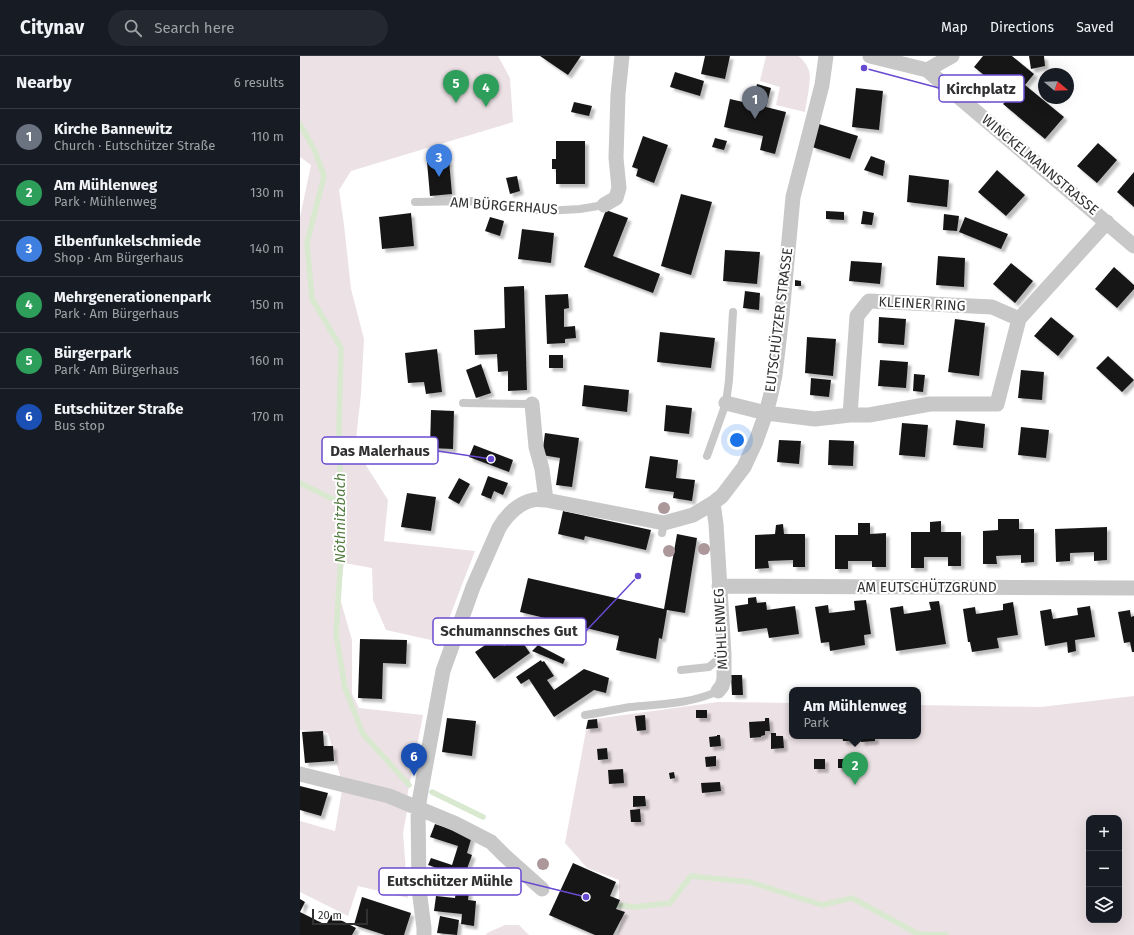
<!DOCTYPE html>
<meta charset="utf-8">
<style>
body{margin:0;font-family:"Fira Sans",sans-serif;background:#242831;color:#f1f3f6}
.controls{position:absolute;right:12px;bottom:12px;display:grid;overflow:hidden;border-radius:8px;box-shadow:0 4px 16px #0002}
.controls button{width:36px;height:36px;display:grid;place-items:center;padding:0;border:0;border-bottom:1px solid #363941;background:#171b24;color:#f1f3f6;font:20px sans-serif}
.compass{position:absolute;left:738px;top:12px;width:36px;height:36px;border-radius:50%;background:#171b24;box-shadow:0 4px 16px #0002;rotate:109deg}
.scale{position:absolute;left:12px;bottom:10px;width:56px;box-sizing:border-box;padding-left:4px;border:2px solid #313131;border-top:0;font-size:11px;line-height:14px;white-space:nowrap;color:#313131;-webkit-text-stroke:3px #fff;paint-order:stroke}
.you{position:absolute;left:437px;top:384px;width:14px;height:14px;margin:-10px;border:3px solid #fff;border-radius:50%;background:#1a73e8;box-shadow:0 0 0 6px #1a73e833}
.badge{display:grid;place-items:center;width:26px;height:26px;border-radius:50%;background:#7c3aed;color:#fff;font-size:13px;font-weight:700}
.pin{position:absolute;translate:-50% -33px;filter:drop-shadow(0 1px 2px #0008)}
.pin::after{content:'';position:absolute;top:21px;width:14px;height:12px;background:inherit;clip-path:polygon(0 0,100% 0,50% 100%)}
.popup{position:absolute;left:489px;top:631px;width:132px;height:52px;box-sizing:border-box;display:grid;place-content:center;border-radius:8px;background:#171b24;filter:drop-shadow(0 1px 3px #0005);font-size:13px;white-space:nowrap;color:#9ea1a6}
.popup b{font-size:15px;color:#f1f3f6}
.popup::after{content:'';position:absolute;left:50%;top:100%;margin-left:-8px;border:8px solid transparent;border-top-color:#171b24}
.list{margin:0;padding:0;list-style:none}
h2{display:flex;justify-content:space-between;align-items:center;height:52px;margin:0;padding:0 16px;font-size:17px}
h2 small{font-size:13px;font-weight:400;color:#9ea1a6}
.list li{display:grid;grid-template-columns:26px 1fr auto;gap:12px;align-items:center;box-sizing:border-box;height:56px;padding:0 16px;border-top:1px solid #363941}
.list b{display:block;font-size:15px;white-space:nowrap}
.list p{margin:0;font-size:13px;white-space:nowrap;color:#9ea1a6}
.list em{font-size:13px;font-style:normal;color:#9ea1a6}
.icon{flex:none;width:22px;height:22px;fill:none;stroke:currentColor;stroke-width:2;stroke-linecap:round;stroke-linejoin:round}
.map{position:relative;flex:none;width:834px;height:879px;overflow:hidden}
header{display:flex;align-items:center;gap:24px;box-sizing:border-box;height:56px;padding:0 20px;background:#171b24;border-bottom:1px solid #363941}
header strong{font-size:19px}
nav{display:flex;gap:22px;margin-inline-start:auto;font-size:14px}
.search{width:280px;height:36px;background:#242831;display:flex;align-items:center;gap:10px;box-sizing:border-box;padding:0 14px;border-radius:22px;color:#9ea1a6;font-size:15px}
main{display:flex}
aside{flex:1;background:#171b24}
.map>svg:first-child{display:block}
.green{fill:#ece1e4;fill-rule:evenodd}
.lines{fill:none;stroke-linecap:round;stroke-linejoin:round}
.stream{stroke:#d8e9d0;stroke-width:5.5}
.building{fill:#181818;filter:url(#shadow)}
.lane{stroke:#c8c8c8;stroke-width:8}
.street{stroke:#c8c8c8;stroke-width:15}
.tree{fill:#ac989b}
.labels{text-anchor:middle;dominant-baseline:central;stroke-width:4;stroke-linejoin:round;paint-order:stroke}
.street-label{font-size:14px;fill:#313131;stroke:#fff}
.water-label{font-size:15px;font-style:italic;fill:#557e42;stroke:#fff}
.leader{fill:none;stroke:#684ad1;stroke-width:1.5}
.callout-dot{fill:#684ad1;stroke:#fff;stroke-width:1.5}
.callout{fill:#fff;stroke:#684ad1;stroke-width:1.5}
.callout-label{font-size:15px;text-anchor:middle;font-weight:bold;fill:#313131}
</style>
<header>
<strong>Citynav</strong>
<div class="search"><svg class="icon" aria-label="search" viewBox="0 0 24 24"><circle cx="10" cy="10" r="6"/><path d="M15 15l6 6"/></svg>Search here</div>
<nav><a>Map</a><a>Directions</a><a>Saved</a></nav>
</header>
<main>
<aside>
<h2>Nearby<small>6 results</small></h2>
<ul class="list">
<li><span class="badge" style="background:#6b7280">1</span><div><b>Kirche Bannewitz</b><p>Church · Eutschützer Straße</p></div><em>110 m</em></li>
<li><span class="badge" style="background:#2e9e5b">2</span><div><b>Am Mühlenweg</b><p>Park · Mühlenweg</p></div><em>130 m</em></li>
<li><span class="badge" style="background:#3f7fe0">3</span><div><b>Elbenfunkelschmiede</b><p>Shop · Am Bürgerhaus</p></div><em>140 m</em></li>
<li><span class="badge" style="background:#2e9e5b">4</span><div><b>Mehrgenerationenpark</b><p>Park · Am Bürgerhaus</p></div><em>150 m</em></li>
<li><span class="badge" style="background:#2e9e5b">5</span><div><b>Bürgerpark</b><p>Park · Am Bürgerhaus</p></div><em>160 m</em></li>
<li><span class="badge" style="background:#1a4fb4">6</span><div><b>Eutschützer Straße</b><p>Bus stop</p></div><em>170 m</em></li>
</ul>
</aside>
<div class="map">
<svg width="834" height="879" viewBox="0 0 834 879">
<defs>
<filter id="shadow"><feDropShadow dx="3.5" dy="3.5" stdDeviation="1" flood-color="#0004"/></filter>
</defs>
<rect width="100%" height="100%" fill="#fff"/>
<path class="green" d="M0 0H198L210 22 213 66 51 115 39 134 44 169 51 233 64 283 61 338 55 392 88 444 84 485 175 495 140 586 86 574 73 544 72 512 44 507 39 539 52 584V638L59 652 123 659 107 741 41 723 28 677 0 674V161L11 109 0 101Z
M466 0H498C502 2 508 10 509 15 512 23 506 47 505 56L476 49 480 31 460 25Z
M834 640V879H317L321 866 319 849V824L287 812 265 787 288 664 418 646 492 647V680H618V649L741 651ZM789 762H819V864H789Z
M42 734 86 746 107 755 103 777 108 842 58 830 48 860 0 836V765L35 775Z
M205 869H219L229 879H186L187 877Z"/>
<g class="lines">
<path class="stream" d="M0 68 15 95 24 120 7 187 12 243 41 292 39 371 42 484 36 578 45 632 63 678 109 729
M0 427 41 447
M132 736 183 761
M318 849 333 851 370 847 391 820 450 826 522 849 552 842 618 878 646 879"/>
</g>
<path class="building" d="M240 0H281L268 19Z
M405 0H430L425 23 401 18Z
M683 0H712L734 18 725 29 764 61 745 83 703 48 710 40 674 11Z
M729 0H744L745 10 731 13Z
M375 16 404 25 400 40 370 31Z
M457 28 471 32 466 51 486 56 475 98 460 94 463 80 424 71 430 43 452 48Z
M556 32 583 35 579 74 552 71Z
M274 46 292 50 289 60 271 56Z
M519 68 558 80 550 103 512 91Z
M343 80 368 89 354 127 336 120 338 113 332 111Z
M415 82 427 85 424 94 412 91Z
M256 85H285V128H256V113H252V103H256Z
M798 87 817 104 797 127 777 110Z
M571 100 585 105 583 120 564 114Z
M149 104 152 138 130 140 127 106Z
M697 114 725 139 706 160 678 136Z
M834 116V151L817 136Z
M609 119 649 124 647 151 607 146Z
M217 120 220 135 210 138 206 122Z
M381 138 412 146 391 219 361 210Z
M306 154 328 162 313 200 360 218 353 237 284 211Z
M526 155 544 156V164L526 163Z
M563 155 574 157 572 169 561 168Z
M111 157 114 190 82 193 79 161Z
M644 158 659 160 657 175 643 174Z
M190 161 204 165 200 180 185 175Z
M665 161 708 178 701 193 659 176Z
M222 173 254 177 251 207 218 203Z
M425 194 460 196 457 228 423 225Z
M638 200 665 202 664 231 636 229Z
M551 205 582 207 580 228 549 225Z
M711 207 733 225 715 247 693 228Z
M814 211 834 229V233L817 252 795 233Z
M495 224 501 225V230H495Z
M224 230 227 334 208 335V315L198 316 197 298 175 299 174 274 205 272 204 231Z
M445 235 460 237 459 254 443 252Z
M268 238 269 252 264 253V271L275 270 276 282 265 283V287L247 288 245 239Z
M579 261 606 263 604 289 578 287Z
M751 261 774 280 758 300 734 280Z
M655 263 685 267 679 320 648 316Z
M360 276 415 282 411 312 357 306Z
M507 281 536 283 533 320 505 317Z
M137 293 142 336 126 338 124 326 108 327 105 297Z
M249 299H263V312H249Z
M808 300 834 324 822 336 796 312Z
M580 304 608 306 606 332 578 330Z
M181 308 191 337 176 342 166 314Z
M721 314 744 316 742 344 718 342Z
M614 318 625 319 623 336 613 335Z
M511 322 531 324 529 341 510 339Z
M284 329 329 334 327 356 282 350Z
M366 349 392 352 389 378 364 375Z
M131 354 154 355 153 393 130 392Z
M656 364 685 368 683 392 653 389Z
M602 367 628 369 625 401 599 399Z
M721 371 749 374 746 402 718 399Z
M245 377 279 382 272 431 256 429 260 402 242 399Z
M479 384 501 385 499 408 477 406Z
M529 384 554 385 553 410 528 409Z
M174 389 213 404 209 416 169 401Z
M350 400 378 404 376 422 395 424 392 445 373 442 374 436 345 432Z
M188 420 208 427 203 439 194 435 191 443 181 439Z
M159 422 170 428 159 448 148 442Z
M107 437 136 441 131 475 101 471Z
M263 455 351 474 346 494 285 480 284 484 258 478Z
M698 463H719V473H734V506L721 507V499L696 500 697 508H683V475L698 474Z
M641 465V476H661V510H648V501H624V512H611V476H630V466Z
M558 467H570V478L586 477V511H572V505H548V513H535V479H558Z
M483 468 484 478H505V511H493V504L468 505 469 512 455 513V479L475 478 476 469Z
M807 471V504L794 505V496L770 497V505L756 506 755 473Z
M377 478 397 482 385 557 367 554 362 583 359 582 356 603 316 594 319 580 220 556 228 522 364 553Z
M456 541 457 547 466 546 467 554 495 550 499 578 469 582 467 572 438 576 435 550 448 548V542Z
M566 544 571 578 564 579 565 589 530 595 529 586 521 587 515 551 528 549 529 557 555 554 554 545Z
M639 545 646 588 596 595 590 552 603 550 604 558 631 554 629 546Z
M713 546 718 579 697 582 699 592 672 596 670 586H668L663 553 675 551 676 558 703 554V548Z
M790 550 795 581 775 584 776 595 768 597 767 586 745 590 740 555 751 553 753 563 778 559 777 552Z
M830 554 831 561 834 560V596H832L830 586 824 587 818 556Z
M218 580 230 597 194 623 175 596 197 581 204 590Z
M60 583 107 584 106 608 83 607 82 643 58 642Z
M238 589 265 603 263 608 232 595Z
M241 604 242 606 244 605 254 620 247 624 254 634 284 613 309 622 306 637 294 634 254 661 229 623 221 628 216 621Z
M431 619H442L443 639H432Z
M396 654H407V662H396Z
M345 659 346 674 337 675 335 660Z
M147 662 176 665 172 700 142 696Z
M465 662H469L470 675H465V679L461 680V681L450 682 449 666 465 665Z
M297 663 298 672 286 673 288 664Z
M23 675 24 690H33L34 705 5 707 2 676Z
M471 677H476V680H483L484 692 471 693Z
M417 679H420L421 690 410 691 409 681 417 680Z
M542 680H551V685H543Z
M560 680H575V685L561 686Z
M307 692 308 703 298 704 297 693Z
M416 700V710L406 711 405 701Z
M514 703H525V713H514Z
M538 703H545V712H538Z
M323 713 324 727 309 728 308 714Z
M374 716 375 722 370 723 369 717Z
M420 726 421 735 402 737 401 727Z
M0 730 28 737 21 760 0 754Z
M333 740H345L346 750 333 751Z
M340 753 341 766H331L330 754Z
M135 768 172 780 167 797 172 799 164 821 128 809 131 802 152 809 158 790 130 781Z
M273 807 316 826 310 840 320 844 316 853 325 856 313 879H295L249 859Z
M156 834 169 836 168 844 176 845 174 870 161 868 162 858 134 855 136 840 155 842Z
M62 841 111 857 104 879H85L54 869Z
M0 843 5 846 0 856Z
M0 856 26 869 31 859 56 872 52 879H0Z
M140 860 159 864 157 879 137 877Z"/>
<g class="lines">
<path class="lane" d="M115 146 173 145 245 155 280 153 304 149
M163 347 232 348
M407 400 426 347 429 324 433 256
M362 477 364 467
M381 614 409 611 424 598
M285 659C301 657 316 653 331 651 360 648 391 648 418 635"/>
<path class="street" d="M570 0 627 14 834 190
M627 14 652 0
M304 149 316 142 319 132 316 102 318 38 322 0
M426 347 466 357 515 363 550 359H569L630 348H697L719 263 807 166
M232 348 236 391 242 413 246 444
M550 359 557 260 569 245 692 251 719 263
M413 447 416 468 424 598V623L422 630 418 635
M419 530 834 532
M0 718 89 740 156 768 191 786 205 800 242 833
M124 879V872L119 833 118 752 123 724 143 615 173 531 199 472C206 460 218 447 233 444 237 443 242 444 246 444L364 467 393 459 413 447 422 440 444 411 456 385 466 357 471 338 475 319 482 259 493 141 522 29 526 0"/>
</g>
<g class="tree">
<circle cx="364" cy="452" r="6"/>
<circle cx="404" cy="493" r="6"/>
<circle cx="369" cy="495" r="6"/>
<circle cx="243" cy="808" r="6"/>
</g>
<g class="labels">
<g class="street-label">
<text transform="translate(740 109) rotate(40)">WINCKELMANNSTRASSE</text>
<text transform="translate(204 150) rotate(4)">AM BÜRGERHAUS</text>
<text transform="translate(622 248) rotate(3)">KLEINER RING</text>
<text transform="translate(479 264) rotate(-83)">EUTSCHÜTZER STRASSE</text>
<text x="627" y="531">AM EUTSCHÜTZGRUND</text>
<text transform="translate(421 573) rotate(-93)">MÜHLENWEG</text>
</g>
<g class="water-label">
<text transform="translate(40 462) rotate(-90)">Nöthnitzbach</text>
</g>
</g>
<path class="leader" d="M564 12L639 32M191 403L138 395M338 520L286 575M286 841L221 825"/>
<g class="callout-dot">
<circle cx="564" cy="12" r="4"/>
<circle cx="191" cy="403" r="4"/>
<circle cx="338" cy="520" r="4"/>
<circle cx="286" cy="841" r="4"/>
</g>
<g class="callout">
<rect x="639" y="19" width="85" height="27" rx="4"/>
<rect x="22" y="381" width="116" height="27" rx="4"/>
<rect x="133" y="562" width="153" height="27" rx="4"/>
<rect x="79" y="812" width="142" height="27" rx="4"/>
</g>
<g class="callout-label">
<text x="681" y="38">Kirchplatz</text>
<text x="80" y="400">Das Malerhaus</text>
<text x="209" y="580">Schumannsches Gut</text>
<text x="150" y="830">Eutschützer Mühle</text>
</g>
</svg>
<div class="controls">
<button>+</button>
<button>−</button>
<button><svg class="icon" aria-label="layers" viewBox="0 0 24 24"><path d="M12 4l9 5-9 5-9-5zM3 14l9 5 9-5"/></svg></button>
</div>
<svg class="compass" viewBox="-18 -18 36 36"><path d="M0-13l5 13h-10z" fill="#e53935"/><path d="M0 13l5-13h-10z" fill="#9ea1a6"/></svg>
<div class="scale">20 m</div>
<div class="you"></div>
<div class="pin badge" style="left:455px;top:63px;background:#6b7280">1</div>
<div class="pin badge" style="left:555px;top:729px;background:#2e9e5b">2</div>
<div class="popup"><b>Am Mühlenweg</b>Park</div>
<div class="pin badge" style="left:139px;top:121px;background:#3f7fe0">3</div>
<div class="pin badge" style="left:186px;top:51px;background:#2e9e5b">4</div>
<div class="pin badge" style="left:156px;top:47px;background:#2e9e5b">5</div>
<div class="pin badge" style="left:114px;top:720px;background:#1a4fb4">6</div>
</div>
</main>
